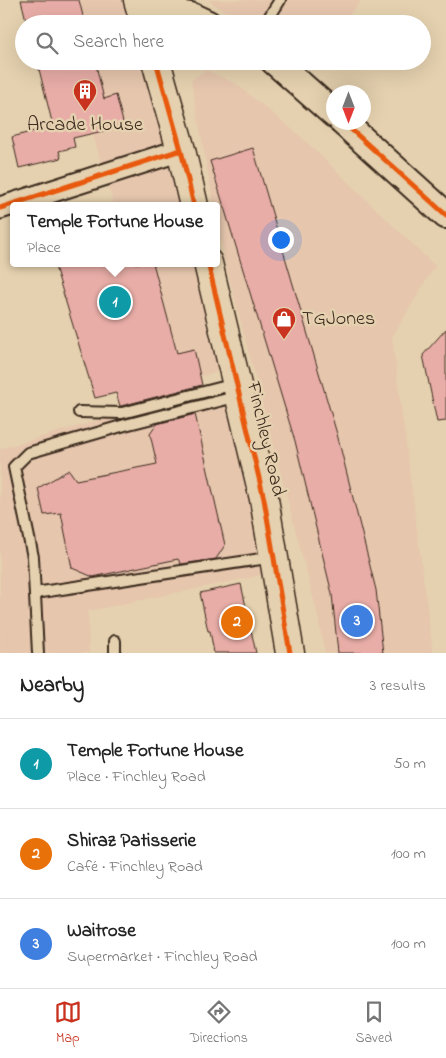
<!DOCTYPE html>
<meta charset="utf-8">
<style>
body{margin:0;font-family:"Indie Flower",sans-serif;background:#f6f6f6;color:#222}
.compass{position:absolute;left:326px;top:85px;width:45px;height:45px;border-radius:50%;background:#fff;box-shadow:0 5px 20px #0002;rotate:180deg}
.you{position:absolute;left:280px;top:239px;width:18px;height:18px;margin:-12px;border:4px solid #fff;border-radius:50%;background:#1a73e8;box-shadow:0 0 0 8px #1a73e833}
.badge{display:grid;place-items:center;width:32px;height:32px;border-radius:50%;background:#c8321e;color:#fff;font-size:16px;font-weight:700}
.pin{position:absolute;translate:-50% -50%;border:2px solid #fff;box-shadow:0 1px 5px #0006}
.popup{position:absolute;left:10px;top:202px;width:210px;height:65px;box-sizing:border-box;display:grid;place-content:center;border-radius:5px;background:#fff;filter:drop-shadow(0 1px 4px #0005);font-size:16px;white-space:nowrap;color:#767676}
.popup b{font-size:19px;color:#222}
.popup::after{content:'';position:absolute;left:50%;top:100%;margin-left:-10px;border:10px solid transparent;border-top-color:#fff}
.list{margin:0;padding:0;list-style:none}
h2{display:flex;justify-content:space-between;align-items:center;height:65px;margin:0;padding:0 20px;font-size:21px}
h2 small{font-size:16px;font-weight:400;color:#767676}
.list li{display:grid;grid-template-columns:32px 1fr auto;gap:15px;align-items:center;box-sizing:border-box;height:90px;padding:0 20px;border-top:1px solid #e0e0e0}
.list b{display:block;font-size:19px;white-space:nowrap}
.list p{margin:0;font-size:16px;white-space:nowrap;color:#767676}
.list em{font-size:16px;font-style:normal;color:#767676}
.icon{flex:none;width:28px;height:28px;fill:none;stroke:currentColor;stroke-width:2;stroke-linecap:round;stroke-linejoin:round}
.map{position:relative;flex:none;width:446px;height:653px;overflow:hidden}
.search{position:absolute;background:#fff;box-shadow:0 5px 20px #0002;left:15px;right:15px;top:15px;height:55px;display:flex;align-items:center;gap:12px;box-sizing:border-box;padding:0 18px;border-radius:28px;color:#767676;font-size:19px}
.sheet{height:335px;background:#fff}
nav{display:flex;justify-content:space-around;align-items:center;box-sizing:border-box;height:70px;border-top:1px solid #e0e0e0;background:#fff;font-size:14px;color:#767676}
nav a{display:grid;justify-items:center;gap:2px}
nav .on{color:#c8321e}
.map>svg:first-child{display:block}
.built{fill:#e6c6ad}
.building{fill:#e8ada7;stroke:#3b2a1e}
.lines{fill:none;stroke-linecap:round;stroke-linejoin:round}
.service-casing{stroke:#3b2a1e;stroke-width:14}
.minor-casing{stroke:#3b2a1e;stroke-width:25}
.tertiary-casing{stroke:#3b2a1e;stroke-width:30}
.primary-casing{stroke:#3b2a1e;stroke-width:31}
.service{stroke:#e5d1af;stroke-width:10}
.minor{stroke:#e5d1af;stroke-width:21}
.tertiary{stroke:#e5d1af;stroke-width:26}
.primary{stroke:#e5d1af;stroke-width:28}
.cycleway-casing{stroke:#e5d1af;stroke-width:8}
.cycleway{stroke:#e8590c;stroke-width:5}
.labels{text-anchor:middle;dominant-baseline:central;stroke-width:5;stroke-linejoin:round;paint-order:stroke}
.poi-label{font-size:20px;fill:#3b2a1e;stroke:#e5d1af}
.street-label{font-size:20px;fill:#3b2a1e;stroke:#e5d1af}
</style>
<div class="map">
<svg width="446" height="653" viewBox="0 0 446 653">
<rect width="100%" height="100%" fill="#e5d1af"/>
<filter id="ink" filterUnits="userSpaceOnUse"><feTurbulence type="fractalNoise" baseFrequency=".02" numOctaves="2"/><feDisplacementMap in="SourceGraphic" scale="10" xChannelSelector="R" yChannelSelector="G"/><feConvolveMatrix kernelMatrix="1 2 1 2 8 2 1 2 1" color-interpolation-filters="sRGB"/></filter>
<g filter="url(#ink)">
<path class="built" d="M53 0H138L145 24H60Z
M208 0H361L342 24H244Z
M71 61H156L194 206H114Z
M206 70 236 84 299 135 435 266 392 337 433 653H325L317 612 224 258 216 217V206H214L191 80Z
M131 263H208L233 369 168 383Z
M235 380 276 572 88 611 89 653H0V449Z"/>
<path class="building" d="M21 0H79L85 24H27Z
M37 61H95L104 99 116 95 124 126 73 138 75 147 59 151 61 158 19 168 12 137 53 126Z
M253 148 337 434 376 590 383 653H338L332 594 295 441 210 161Z
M54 263H153L177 353 194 349 202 385 121 406H120L116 393 95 398Z
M446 329V421L437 422 423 355Z
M195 414 225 545 216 559 181 564 178 559 93 577 72 568 61 513 44 515 38 488 69 470 76 480 157 464 150 434 157 424Z
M241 584 256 653H214L210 631H208L200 593Z"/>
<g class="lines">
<g class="service-casing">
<path id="service" d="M265 24 280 0
M79 412 122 413 235 384
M35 593 274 557
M115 641V653
M38 653 33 557 14 467 28 453 125 425 239 396"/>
</g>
<g class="minor-casing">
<path id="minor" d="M0 208 181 150"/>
</g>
<g class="tertiary-casing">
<path id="tertiary" d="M140 8 191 16 208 24
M274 61 334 114
M343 122 446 215"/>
</g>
<g class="primary-casing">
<path id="primary" d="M138 0 145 24
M156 61 181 150 194 206
M208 263 264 499 290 653"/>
</g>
<use href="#service" class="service"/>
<use href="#minor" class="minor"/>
<use href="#tertiary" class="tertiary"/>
<use href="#primary" class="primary"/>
<g class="cycleway-casing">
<path id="cycleway" d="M156 61 181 150 194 206
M343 122 446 215
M0 208 181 150
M208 263 264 499 290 653"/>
</g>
<use href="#cycleway" class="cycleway"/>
</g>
</g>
<defs>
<g id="building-pin" transform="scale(1.25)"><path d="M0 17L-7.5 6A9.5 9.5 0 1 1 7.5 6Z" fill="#c8321e" stroke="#e5d1af"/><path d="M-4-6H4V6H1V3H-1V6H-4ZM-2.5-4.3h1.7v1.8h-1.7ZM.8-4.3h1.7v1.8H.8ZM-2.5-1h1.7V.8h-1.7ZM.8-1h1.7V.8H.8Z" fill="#fff"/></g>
<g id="shop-pin" transform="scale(1.25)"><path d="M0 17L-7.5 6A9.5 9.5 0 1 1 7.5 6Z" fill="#c8321e" stroke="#e5d1af"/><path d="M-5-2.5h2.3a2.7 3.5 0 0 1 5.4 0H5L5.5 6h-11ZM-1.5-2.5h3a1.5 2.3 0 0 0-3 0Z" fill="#fff"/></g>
</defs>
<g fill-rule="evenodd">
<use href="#building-pin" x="85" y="91"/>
<use href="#shop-pin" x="284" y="319"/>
</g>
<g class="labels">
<g class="poi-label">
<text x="85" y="125">Arcade House</text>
<text x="302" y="319" text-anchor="start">TGJones</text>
</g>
<g class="street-label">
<text transform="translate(265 439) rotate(77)">Finchley Road</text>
</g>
</g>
</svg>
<svg class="compass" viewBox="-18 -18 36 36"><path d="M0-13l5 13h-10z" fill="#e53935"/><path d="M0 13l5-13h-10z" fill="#767676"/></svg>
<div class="you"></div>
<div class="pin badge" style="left:115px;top:302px;background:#0f9aa8">1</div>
<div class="popup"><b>Temple Fortune House</b>Place</div>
<div class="pin badge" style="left:237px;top:622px;background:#e8710a">2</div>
<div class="pin badge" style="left:357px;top:621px;background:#3f7fe0">3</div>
<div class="search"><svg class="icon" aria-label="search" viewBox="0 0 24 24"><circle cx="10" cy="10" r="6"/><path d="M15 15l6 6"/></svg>Search here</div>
</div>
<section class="sheet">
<h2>Nearby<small>3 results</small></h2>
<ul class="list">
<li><span class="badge" style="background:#0f9aa8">1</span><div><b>Temple Fortune House</b><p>Place · Finchley Road</p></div><em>50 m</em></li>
<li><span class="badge" style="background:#e8710a">2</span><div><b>Shiraz Patisserie</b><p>Café · Finchley Road</p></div><em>100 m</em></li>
<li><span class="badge" style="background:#3f7fe0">3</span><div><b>Waitrose</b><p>Supermarket · Finchley Road</p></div><em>100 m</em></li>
</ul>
</section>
<nav>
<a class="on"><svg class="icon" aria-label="map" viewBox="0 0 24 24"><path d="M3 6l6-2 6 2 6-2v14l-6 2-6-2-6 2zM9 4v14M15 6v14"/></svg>Map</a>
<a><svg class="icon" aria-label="directions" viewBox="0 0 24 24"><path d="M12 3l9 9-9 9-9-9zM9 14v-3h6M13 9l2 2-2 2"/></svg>Directions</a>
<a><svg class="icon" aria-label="saved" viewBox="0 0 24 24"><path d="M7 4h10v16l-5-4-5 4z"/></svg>Saved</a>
</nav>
